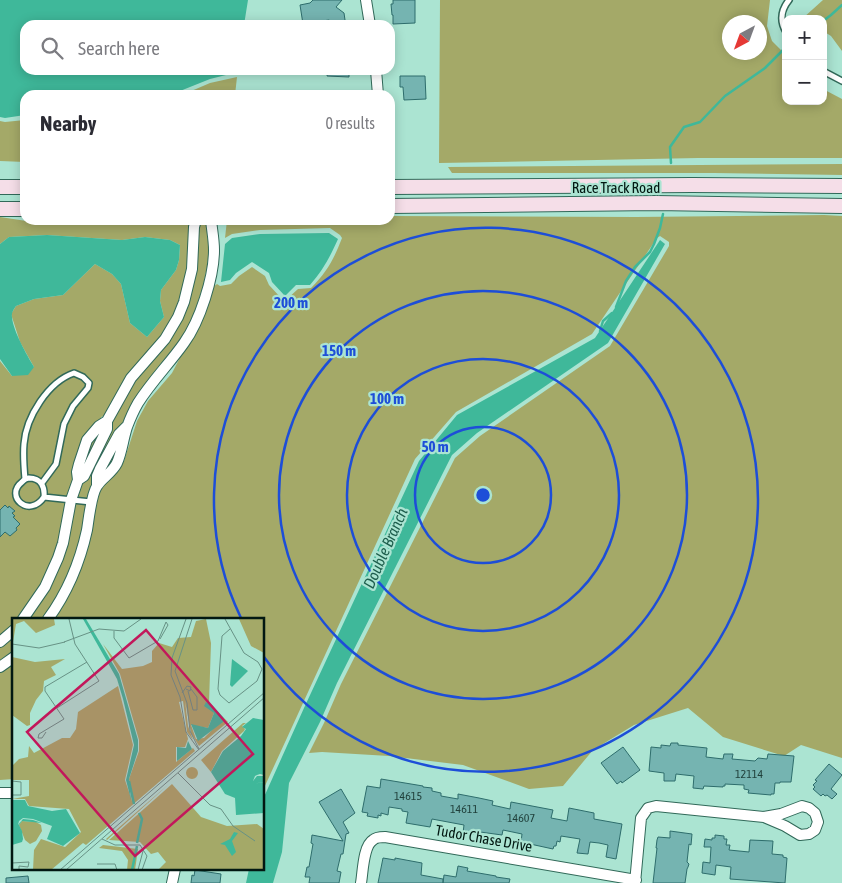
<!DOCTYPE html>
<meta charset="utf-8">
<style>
body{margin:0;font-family:"Asap Condensed",sans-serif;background:#f7f7f7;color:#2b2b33}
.controls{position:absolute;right:15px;top:15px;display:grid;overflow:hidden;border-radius:10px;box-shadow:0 2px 12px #0003}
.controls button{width:45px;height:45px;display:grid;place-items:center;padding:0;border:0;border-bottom:1px solid #e1e1e2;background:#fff;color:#2b2b33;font:25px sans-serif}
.compass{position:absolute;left:722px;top:15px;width:45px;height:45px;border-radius:50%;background:#fff;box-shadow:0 2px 12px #0003;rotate:221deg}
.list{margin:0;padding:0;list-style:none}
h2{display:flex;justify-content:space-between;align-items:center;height:65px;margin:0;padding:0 20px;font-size:21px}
h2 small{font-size:16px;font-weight:400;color:#7c7c81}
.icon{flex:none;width:28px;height:28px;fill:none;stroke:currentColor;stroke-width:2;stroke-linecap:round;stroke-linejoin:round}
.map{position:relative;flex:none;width:842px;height:883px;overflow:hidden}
.search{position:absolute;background:#fff;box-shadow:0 2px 12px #0003;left:20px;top:20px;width:375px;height:55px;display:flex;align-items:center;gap:12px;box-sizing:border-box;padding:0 18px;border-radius:15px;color:#7c7c81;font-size:19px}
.panel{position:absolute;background:#fff;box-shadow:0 2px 12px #0003;left:20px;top:90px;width:375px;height:135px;border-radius:15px}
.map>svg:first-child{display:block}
.green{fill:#a4a968;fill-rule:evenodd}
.water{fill:#3fb89a}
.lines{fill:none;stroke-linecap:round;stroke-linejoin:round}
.stream{stroke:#3fb89a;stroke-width:2.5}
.building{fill:#75b4b1;stroke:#2e6d6c}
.lane-casing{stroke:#316959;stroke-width:8}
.street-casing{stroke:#316959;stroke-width:12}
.secondary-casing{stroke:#316959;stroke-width:16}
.lane{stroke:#fff;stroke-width:5}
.street{stroke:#fff;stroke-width:10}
.secondary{stroke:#f5dee8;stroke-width:14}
.ring{fill:none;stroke:#1d4ed8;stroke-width:2.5}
.labels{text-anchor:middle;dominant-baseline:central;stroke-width:4.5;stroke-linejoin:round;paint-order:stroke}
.number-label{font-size:12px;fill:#1f3f3a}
.street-label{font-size:15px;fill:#021812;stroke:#abe4d2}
.water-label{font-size:16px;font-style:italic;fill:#1e5e4d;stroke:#abe4d2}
.inset-river{fill:none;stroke:#3fb89a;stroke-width:2.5}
.inset-road{fill:none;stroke:#679285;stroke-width:1}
.view{fill:#c2185b;fill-opacity:0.15;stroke:#c2185b;stroke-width:2.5}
.inset-edge{fill:none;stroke:#021812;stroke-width:2.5}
.centre{fill:#1d4ed8;stroke:#abe4d2;stroke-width:2.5}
.ring-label{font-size:15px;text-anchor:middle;font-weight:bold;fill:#1d4ed8;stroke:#abe4d2;stroke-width:4.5;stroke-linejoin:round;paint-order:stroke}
</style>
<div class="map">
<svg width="842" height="883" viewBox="0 0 842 883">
<rect width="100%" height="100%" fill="#abe4d2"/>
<path class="green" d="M440 0H770L767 26 772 41 786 55V101H823V89L842 99V158H698L439 163ZM760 22V52H730V22Z
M823 0H842V51L831 36 823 31V19H804L803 18Z
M237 77 235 95H182L210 83Z
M25 120V162L0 161V121L5 122Z
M842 164V175L714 173H452L448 167Z
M824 215 842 216V758L801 745 784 756 723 737 688 708 634 725 593 750 563 786 529 789 463 765 389 756 322 752 309 753 324 723 341 684 455 458 480 436 610 346 669 246V242L660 236 657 238 592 334 456 412 415 459 264 788V619H14V779L0 780V361L12 376 34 367 20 342 11 314 16 306 34 299 63 295 95 264 112 274 121 284 130 323 147 337 164 317 160 301 161 290 176 270 179 260 180 245 170 240 145 237 122 240 47 235 9 237 0 244V217L33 222 179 224 190 223 189 228C189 266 183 303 162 335 152 350 137 362 127 376 118 389 111 403 104 416L101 417V418C87 429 81 443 75 460L83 462 92 442 101 431 88 455 96 459 111 421 135 380 169 342 182 319 196 270 199 228 201 222 206 221 209 251 207 267 203 286 191 323 180 340 154 372 134 401 110 468 119 470 124 461 137 421 148 401 172 373 184 350 200 326 213 287 217 284 220 286 231 284 239 276 252 267 265 276 269 285 282 299H287L298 289 311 288C327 272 334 259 342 238L340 235 330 228 260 230 232 234 225 238 227 220H390V216L636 217Z"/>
<path class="water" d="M0 0H248L244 25H25V70H238V72L210 79 170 95H25V115L5 118 0 117Z
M329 233 338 239C330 257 323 270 310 285H296L285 296 272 282 269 273 252 262 236 273 230 280 221 282 225 244 232 238 260 234Z
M47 235 122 240 145 237 170 240 180 245 179 260 176 270 161 290 160 301 164 317 147 337 130 323 121 284 112 274 95 264 63 295 34 299 16 306C14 309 11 313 12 317 13 331 27 355 34 367L28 375 12 376 0 359V244L9 237Z
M660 240 665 244 608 343 477 433 452 455 337 683 320 722 289 783 282 852 273 883H246L249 869H264V797L304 708 419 461 457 415 595 338Z"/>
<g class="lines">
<path class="stream" d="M823 21 831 15 842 5
M671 163 670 147 684 127 700 122 725 96 765 68 786 47
M616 307 626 281 635 267 650 252 654 244 660 228 663 214
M600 331 603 321 612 313"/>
</g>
<path class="building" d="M313 0H342L336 7 344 13 345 20 341 25H335L329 20 303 24 300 5 310 3Z
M393 0H415V23L393 24V15H392L391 4H393Z
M328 70H349V77L327 76Z
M400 76H425L426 99 404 100 403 87H400Z
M5 505 8 508 9 506 15 511 12 513 15 516 13 517 20 524 16 528 17 530 10 536 5 532 0 537V510Z
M671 743H678V745L707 748 706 757 723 759 724 754H733L732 759 755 761 758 758 767 759 768 754 794 756 791 782H780V783H775L774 794H771V795L748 793 749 790 744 789V785L725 784V786H723V787L704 786 703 789 693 788 694 776 676 774 675 781H664V773L649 771 651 747 661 748V745L670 746Z
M623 747 640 770 622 783 621 781 617 784 601 763Z
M829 764 842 775 831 789 837 794 832 799 827 795 825 796 823 794 821 796 813 789 815 787 813 785 817 781 815 780Z
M381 779 423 786V787L432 788V791L441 793V796L458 799V794L479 798 493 801 492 805 510 809 511 802 553 810 551 818 567 821 569 808 594 813V819L622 824 616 859 606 857 608 845 599 843 590 842 588 854 577 853 580 839 561 836 560 842 557 841 556 846H554L553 849 521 842 522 834 503 830 502 835 473 831V835L463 833 464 825 432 819 430 827 406 823 408 812 402 811V809L389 807 388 815 381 813V816L378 815V818L367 816 368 813 362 812 367 786 380 788Z
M341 789 355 813 343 822 349 833 346 834 343 854H341L337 871 341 872 339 883H309L310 877H305L307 867H309L313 844 311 843 312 835 343 841 319 802Z
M670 831 692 834 691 845 689 844 687 862 689 864 688 867 687 869 685 883H653L657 848H656L657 840 658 837 670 838Z
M715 835 724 836V839H727L726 845H730L729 850 749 852 750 840 773 841 772 854 783 855V857L787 858 785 883 730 879 731 867 716 865 715 875 702 873 703 862 710 863 711 847H704L705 839 712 840V838H715Z
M383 858 395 860V858L422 863 421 875 443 879V883H378Z
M458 866 468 868 467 871 496 876V877L510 879 509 883H443L444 875 456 877Z
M195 870 221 874 220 883H191L192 875 194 876Z
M28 876 29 883H6V878Z"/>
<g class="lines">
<g class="lane-casing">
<path id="lane" d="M786 32C779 20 781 10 789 0
M823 71 842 81
M25 479C24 468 23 455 24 444 26 417 48 382 74 373L83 377 89 383 88 388 73 406 64 424 56 464 42 483
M44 497C45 487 41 478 29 478 25 479 25 479 22 482 4 496 29 519 44 497L91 502"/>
</g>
<g class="street-casing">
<path id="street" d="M366 0 370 25
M376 70 378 95
M78 480 84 476 107 429V421
M97 486V476L100 469 119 434 126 427
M23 619 45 587 58 558 63 543 71 500 78 480 77 472 79 464 87 440 99 426 107 421 131 378 165 339 178 317 184 302 192 269 194 227 196 220
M48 619C67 593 80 562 87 530 89 518 91 495 97 486 102 478 112 473 117 463 122 452 123 439 127 427 130 419 134 410 138 403 152 381 170 363 184 343 200 321 214 277 214 250 214 240 212 230 211 220
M0 642 14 630
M0 667 14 657
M0 793H14
M172 883 175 869
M361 883C363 872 363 846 373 840 376 837 381 837 385 837L636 880
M635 883 641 818 648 808 656 806 764 817 781 814 802 806 809 808 815 813 818 822 815 830 809 834 800 835 785 826 764 817"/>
</g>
<g class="secondary-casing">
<path id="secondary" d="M0 187H25
M390 187 692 185 842 186
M390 206 656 203 842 206
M0 209H25"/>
</g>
<use href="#lane" class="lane"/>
<use href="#street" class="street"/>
<use href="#secondary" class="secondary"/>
</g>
<g class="ring">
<circle cx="483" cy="495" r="68"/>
<circle cx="483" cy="495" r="136"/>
<circle cx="483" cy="495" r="204"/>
<path d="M241 618A272 272 0 1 1 264 657"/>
</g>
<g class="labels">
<g class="number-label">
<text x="749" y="774">12114</text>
<text x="408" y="796">14615</text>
<text x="464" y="809">14611</text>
<text x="521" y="818">14607</text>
</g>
<g class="street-label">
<text x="616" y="187">Race Track Road</text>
<text transform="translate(484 838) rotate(10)">Tudor Chase Drive</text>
</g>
<g class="water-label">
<text transform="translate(385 548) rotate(-66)">Double Branch</text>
</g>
</g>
<g transform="translate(12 618)">
<rect width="252" height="252" fill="#abe4d2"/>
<path d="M0 1H42L43 7 24 15 12 3 4 6 0 30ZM194 1 199 25 197 85 194 84 202 95 196 110 179 107 184 121 192 120 212 100 216 104 187 128 179 115 173 83 176 108 181 122 175 114 171 83 167 84 176 121 173 129H164V144L181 130 183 133 74 227 71 225 39 252H21L22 232 29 221 53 229 69 214 57 191 17 188 13 181H0L17 178V162H0V148L7 141 16 139 17 128 22 135 50 120H58L64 111 66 94 106 68 121 127 113 162 120 183 117 161 127 133V122L108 56 91 26 110 51 131 48 140 44V33L147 25 160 29 166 20 179 19 184 3ZM227 1H252V35L239 28ZM0 39 23 44 53 41 39 49 44 57 32 63 31 73 24 82 18 95V107L15 108 0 97ZM231 105H234L230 108 233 111 232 113 210 133 199 154 189 142ZM174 155a6 6 0 1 1 12 0a6 6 0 1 1-12 0ZM157 166 95 222 94 221 120 198ZM160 166 189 199 215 208 245 206 252 211V252H146L154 244 146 234 139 236 128 224 97 222ZM10 203 24 204 29 207 30 213 24 223 18 226 13 222 7 207ZM91 227 126 231 123 252H115L116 242 110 233 87 230Z" fill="#a4a968"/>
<path d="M71 1H74L107 56 126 122V133L117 161 119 182 114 162 122 127 111 81 105 61ZM220 41 236 53 220 69 218 67ZM194 84 200 87 212 100 211 104 186 123 179 106 196 110 202 95 192 88ZM241 100 252 102V157L248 156 245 157 243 158 241 163 245 158H252L251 164 241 166 252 164V195L224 197 223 180 213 176 199 154 211 133 229 118 234 111 230 109ZM176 123 180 131 165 143V129L174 130ZM0 182H13L16 188 40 193 54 191 68 215 51 228 35 221 40 208 21 201 11 200 7 203 6 207 11 201 21 202 30 205 10 203 7 207 10 213 11 221 10 224 0 227ZM222 214 226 215 220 223 224 234 220 238 213 227 208 226 218 221Z" fill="#3fb89a"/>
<path class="inset-river" d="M117 163 122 186M125 225 130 201 127 195M120 252 125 228"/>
<path class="inset-road" d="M174 1 160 40 159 57 168 79 174 114 187 132M180 1 163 53 175 85 178 113 187 131M213 1 232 35 246 44 250 51 245 63 217 85 208 77 206 71 210 18 218 11M102 13V20L117 40 146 23 154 4 156 7 148 21M52 24 87 11 112 13 129 1M0 26 27 30 53 24M176 73 181 92H185V79L179 71M170 75 175 68 179 69 178 73 174 71M45 90 87 63 63 26 57 1M34 114 30 120H26L27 116 52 101 33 73V69L75 44M166 155 198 187 209 191 221 208 243 223M0 163 9 164V177H0M90 221 103 227H128L135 238 130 252M0 245 17 244 16 249 7 248V252M85 246H103L105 252M48 252 253 74M54 252 253 79M126 252 131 233"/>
<path class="view" d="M134 12 241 136 123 238 15 114Z"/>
<rect width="252" height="252" class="inset-edge"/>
</g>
<circle cx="483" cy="495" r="8" class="centre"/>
<g class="ring-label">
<text x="291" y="308">200 m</text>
<text x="339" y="356">150 m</text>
<text x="387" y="404">100 m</text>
<text x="435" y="452">50 m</text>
</g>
</svg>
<div class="controls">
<button>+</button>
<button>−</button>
</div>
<svg class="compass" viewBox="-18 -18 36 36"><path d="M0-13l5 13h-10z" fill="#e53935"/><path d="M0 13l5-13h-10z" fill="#7c7c81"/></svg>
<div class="search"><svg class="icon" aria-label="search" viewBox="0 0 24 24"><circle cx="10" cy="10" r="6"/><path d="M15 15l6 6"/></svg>Search here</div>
<section class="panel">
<h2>Nearby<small>0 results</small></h2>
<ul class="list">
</ul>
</section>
</div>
